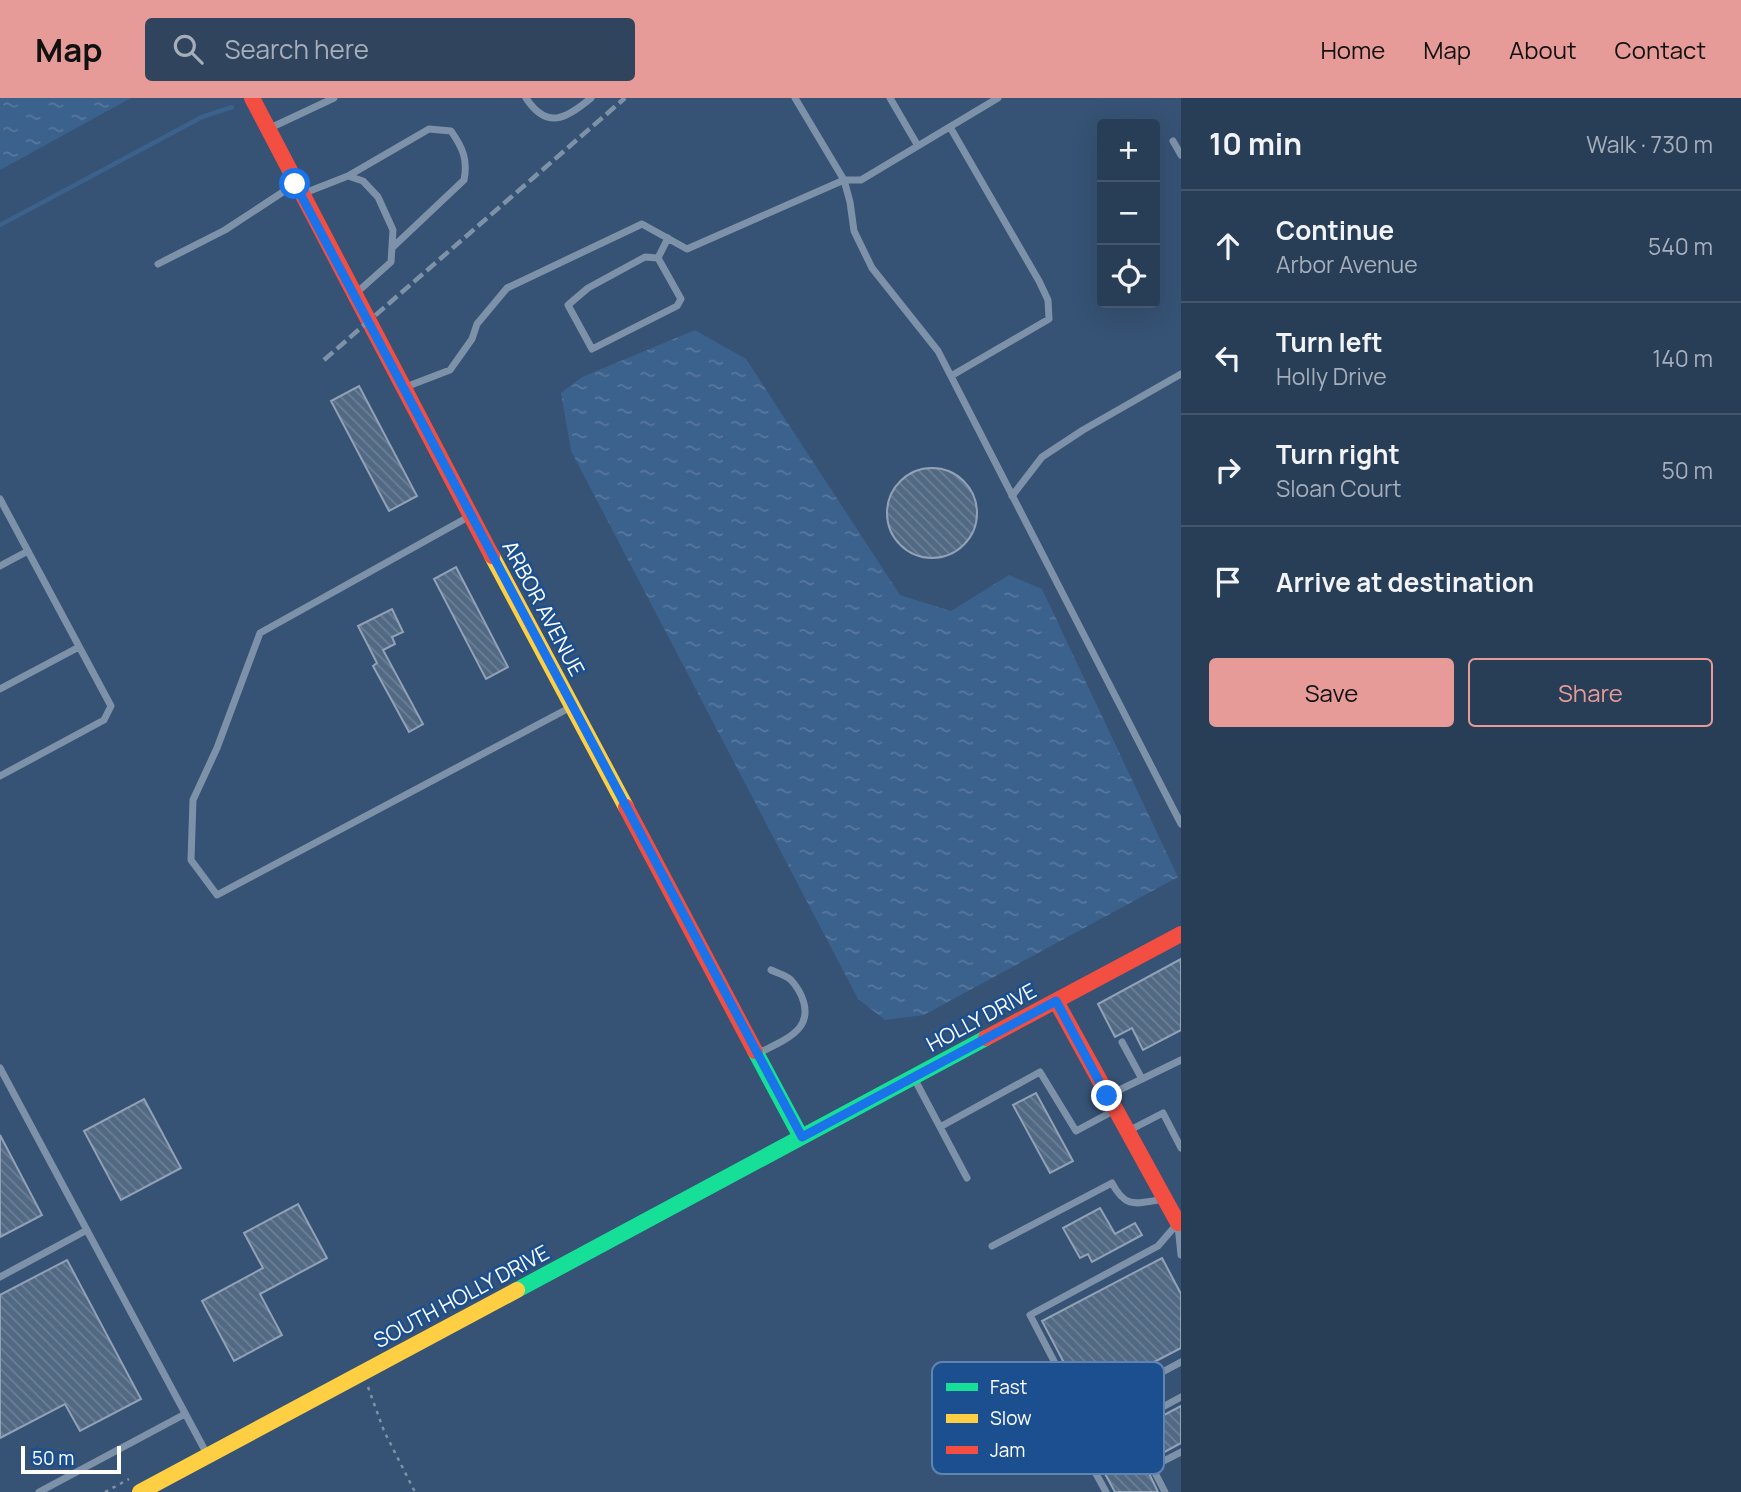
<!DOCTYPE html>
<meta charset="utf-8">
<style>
body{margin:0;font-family:Manrope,sans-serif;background:#30455d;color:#f1f3f6}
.controls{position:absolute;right:21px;top:21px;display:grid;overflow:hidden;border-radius:7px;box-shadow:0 7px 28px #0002}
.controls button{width:63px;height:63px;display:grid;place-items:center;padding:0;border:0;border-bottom:2px solid #44576d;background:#283e57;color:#f1f3f6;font:35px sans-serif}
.scale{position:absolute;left:21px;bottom:18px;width:100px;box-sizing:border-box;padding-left:7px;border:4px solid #fff;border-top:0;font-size:19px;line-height:24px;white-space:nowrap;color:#fff;-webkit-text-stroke:5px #1b4f8f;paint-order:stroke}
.stop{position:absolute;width:21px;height:21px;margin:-16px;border:5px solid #1a73e8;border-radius:50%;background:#fff}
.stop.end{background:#1a73e8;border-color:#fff;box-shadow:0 2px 7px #0008}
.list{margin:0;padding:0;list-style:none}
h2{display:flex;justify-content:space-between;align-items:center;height:91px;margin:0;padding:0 28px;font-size:30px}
h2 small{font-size:23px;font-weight:400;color:#a5aeba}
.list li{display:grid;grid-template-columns:46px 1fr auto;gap:21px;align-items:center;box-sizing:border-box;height:112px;padding:0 28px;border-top:2px solid #44576d}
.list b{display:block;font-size:26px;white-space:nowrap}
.list p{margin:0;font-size:23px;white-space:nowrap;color:#a5aeba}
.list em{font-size:23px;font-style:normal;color:#a5aeba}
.actions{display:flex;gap:14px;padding:21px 28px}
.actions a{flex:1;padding:16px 0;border:2px solid #e69b98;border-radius:7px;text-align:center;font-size:24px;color:#e69b98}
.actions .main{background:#e69b98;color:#111}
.icon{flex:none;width:38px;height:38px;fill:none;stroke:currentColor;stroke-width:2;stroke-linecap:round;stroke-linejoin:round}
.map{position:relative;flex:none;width:1181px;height:1394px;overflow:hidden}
header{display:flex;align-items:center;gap:42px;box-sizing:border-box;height:98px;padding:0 35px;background:#e69b98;color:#111}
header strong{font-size:33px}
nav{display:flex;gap:38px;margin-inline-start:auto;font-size:24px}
.search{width:490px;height:63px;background:#30455d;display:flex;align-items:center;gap:18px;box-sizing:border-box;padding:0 24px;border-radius:7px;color:#a5aeba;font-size:26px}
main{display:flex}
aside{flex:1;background:#283e57}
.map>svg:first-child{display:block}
.water{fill:url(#water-ripples)}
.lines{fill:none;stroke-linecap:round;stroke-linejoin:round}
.stream{stroke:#3b618d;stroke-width:4.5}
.building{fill:url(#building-back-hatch);stroke:#92a2b6;stroke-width:2}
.path{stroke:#7d92a8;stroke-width:2.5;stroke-dasharray:3.5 5;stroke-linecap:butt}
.lane{stroke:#7d92a8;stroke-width:7}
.fast{stroke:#16e098;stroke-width:16}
.slow{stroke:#ffcf43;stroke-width:16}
.jam{stroke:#f24e42;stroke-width:16}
.rail{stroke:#7e92a7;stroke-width:4.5;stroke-dasharray:12 5;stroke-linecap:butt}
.route{stroke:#1a73e8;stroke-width:9}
.labels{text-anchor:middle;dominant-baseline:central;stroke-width:5;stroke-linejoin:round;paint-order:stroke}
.street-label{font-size:21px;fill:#fff;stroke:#1b4f8f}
.key{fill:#1b4f8f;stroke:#5f84b1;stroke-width:2}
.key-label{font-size:19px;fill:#fff}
</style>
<header>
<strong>Map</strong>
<div class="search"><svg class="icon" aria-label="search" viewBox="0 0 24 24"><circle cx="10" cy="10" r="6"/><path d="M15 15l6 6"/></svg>Search here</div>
<nav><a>Home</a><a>Map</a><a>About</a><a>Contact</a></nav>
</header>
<main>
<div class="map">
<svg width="1181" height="1394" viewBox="0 0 1181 1394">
<defs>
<pattern id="water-ripples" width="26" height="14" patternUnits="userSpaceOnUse" patternTransform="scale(1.75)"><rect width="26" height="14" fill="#3b618d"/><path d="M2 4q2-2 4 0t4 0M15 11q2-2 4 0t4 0" fill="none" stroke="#58799e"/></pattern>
<pattern id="building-back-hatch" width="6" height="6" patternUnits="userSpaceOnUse" patternTransform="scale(1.75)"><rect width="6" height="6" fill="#526984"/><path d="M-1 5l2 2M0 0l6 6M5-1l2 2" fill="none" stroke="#6c8096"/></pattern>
</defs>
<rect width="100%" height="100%" fill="#365274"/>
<path class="water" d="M0 0H131L0 72Z
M695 232 746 261 900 497 951 513 1009 477 1042 491 1178 779 924 917 885 922 858 901 571 353 561 295 582 279Z"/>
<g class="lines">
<path class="stream" d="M0 127 202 19 232 9"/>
</g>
<path class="building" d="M359 288 417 398 389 413 331 303Z
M887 415a45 45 0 1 1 90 0a45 45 0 1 1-90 0Z
M456 469 508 569 486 581 434 481Z
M392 511 403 534 392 539 395 546 383 552 423 626 409 634 373 568 377 565 358 528Z
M1181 861V932L1143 952 1132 930 1115 939 1098 906Z
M1036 995 1073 1063 1050 1075 1013 1007Z
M144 1001 181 1070 121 1102 84 1033Z
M0 1037 42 1117 0 1139Z
M298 1106 327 1160 260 1196 282 1237 234 1263 202 1203 263 1170 244 1135Z
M1100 1110 1115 1136 1135 1125 1142 1137 1092 1164 1088 1156 1080 1160 1063 1130Z
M1162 1160 1181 1196V1250L1083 1301 1042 1223Z
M67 1162 141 1301 80 1333 65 1306 0 1340V1197Z
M1181 1308V1345L1144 1365 1158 1394H1115L1098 1363 1106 1358 1102 1350Z"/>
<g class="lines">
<path class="path" d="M368 1289 384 1333 415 1394
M105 1394 129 1381"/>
<path class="lane" d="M526 0C547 32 566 21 591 0
M795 0 844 82H861L998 0
M890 0 918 48
M950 29 1039 183 1048 202 1049 221 951 278
M268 31 334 0
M1173 43 1181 57
M348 78 429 31 451 33C463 50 468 62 464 82L393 149
M302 96 348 78 363 83 378 99 393 132 391 164 354 197
M645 159 658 160 681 201 677 208 592 251 568 207 588 190Z
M658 160 668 140
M158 166 225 132 295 86
M403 290 450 272 472 241 477 226 507 190 642 126 687 151 844 82 850 104 854 133 872 170 938 253 1181 726
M1012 398 1042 359 1083 332 1181 276
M0 401 111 608 104 622 0 678
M470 418 260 535 217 650 193 702 191 762 217 797 571 609
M0 468 28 453
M0 591 79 549
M757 956C770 949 791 941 800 929 811 914 802 894 791 882 786 877 777 875 771 872
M0 970 208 1358
M914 980 967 1080
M1142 981 1181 962
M1111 996 1142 981 1122 944
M940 1029 1040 974 1076 1033 1115 1012
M1130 1032 1163 1015 1181 1050
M1177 1126 1158 1148 1030 1217 1082 1317 1181 1264
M1178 1128 1181 1157
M992 1148 1112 1085C1126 1112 1137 1105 1164 1101
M0 1179 87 1132
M39 1394 185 1316
M1106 1394 1083 1352 1181 1299
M1165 1394 1152 1369 1181 1354"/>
<path class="fast" d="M755 953 801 1039
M517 1192 986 940"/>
<path class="slow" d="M492 458 626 709
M140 1394 517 1192"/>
<path class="jam" d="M252 0 492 458
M626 709 755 953
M1056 903 1178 1125
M986 940 1181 836"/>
<path class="rail" d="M324 262 625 0"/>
</g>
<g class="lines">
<path class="route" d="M295 86 802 1039 1056 903 1107 998"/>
</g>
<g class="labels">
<g class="street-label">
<text transform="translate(544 510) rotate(62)">ARBOR AVENUE</text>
<text transform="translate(981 919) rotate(-28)">HOLLY DRIVE</text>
<text transform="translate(461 1198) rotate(-28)">SOUTH HOLLY DRIVE</text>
</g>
</g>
<rect x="932" y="1264" width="232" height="112" rx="10" class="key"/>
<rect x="946" y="1285" width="32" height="8" fill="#16e098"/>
<rect x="946" y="1316" width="32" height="9" fill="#ffcf43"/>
<rect x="946" y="1348" width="32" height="8" fill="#f24e42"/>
<g class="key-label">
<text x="990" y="1296">Fast</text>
<text x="990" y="1327">Slow</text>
<text x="990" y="1359">Jam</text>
</g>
</svg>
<div class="controls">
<button>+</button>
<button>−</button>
<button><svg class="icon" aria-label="locate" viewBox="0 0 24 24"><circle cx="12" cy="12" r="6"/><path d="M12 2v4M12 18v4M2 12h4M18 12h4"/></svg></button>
</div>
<div class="scale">50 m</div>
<div class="stop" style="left:295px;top:86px"></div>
<div class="stop end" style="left:1107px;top:998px"></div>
</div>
<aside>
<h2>10 min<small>Walk · 730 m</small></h2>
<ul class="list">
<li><svg class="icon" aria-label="ahead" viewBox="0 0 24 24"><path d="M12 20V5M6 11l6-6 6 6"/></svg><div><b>Continue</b><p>Arbor Avenue</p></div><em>540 m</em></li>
<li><svg class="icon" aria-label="left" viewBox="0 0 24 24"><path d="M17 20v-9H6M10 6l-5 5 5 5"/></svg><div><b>Turn left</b><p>Holly Drive</p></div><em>140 m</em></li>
<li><svg class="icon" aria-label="right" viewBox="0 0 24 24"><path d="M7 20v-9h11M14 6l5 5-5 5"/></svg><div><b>Turn right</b><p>Sloan Court</p></div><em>50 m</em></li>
<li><svg class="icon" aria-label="arrive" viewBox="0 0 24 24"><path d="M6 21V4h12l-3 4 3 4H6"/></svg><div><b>Arrive at destination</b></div></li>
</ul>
<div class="actions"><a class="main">Save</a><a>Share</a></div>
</aside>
</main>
